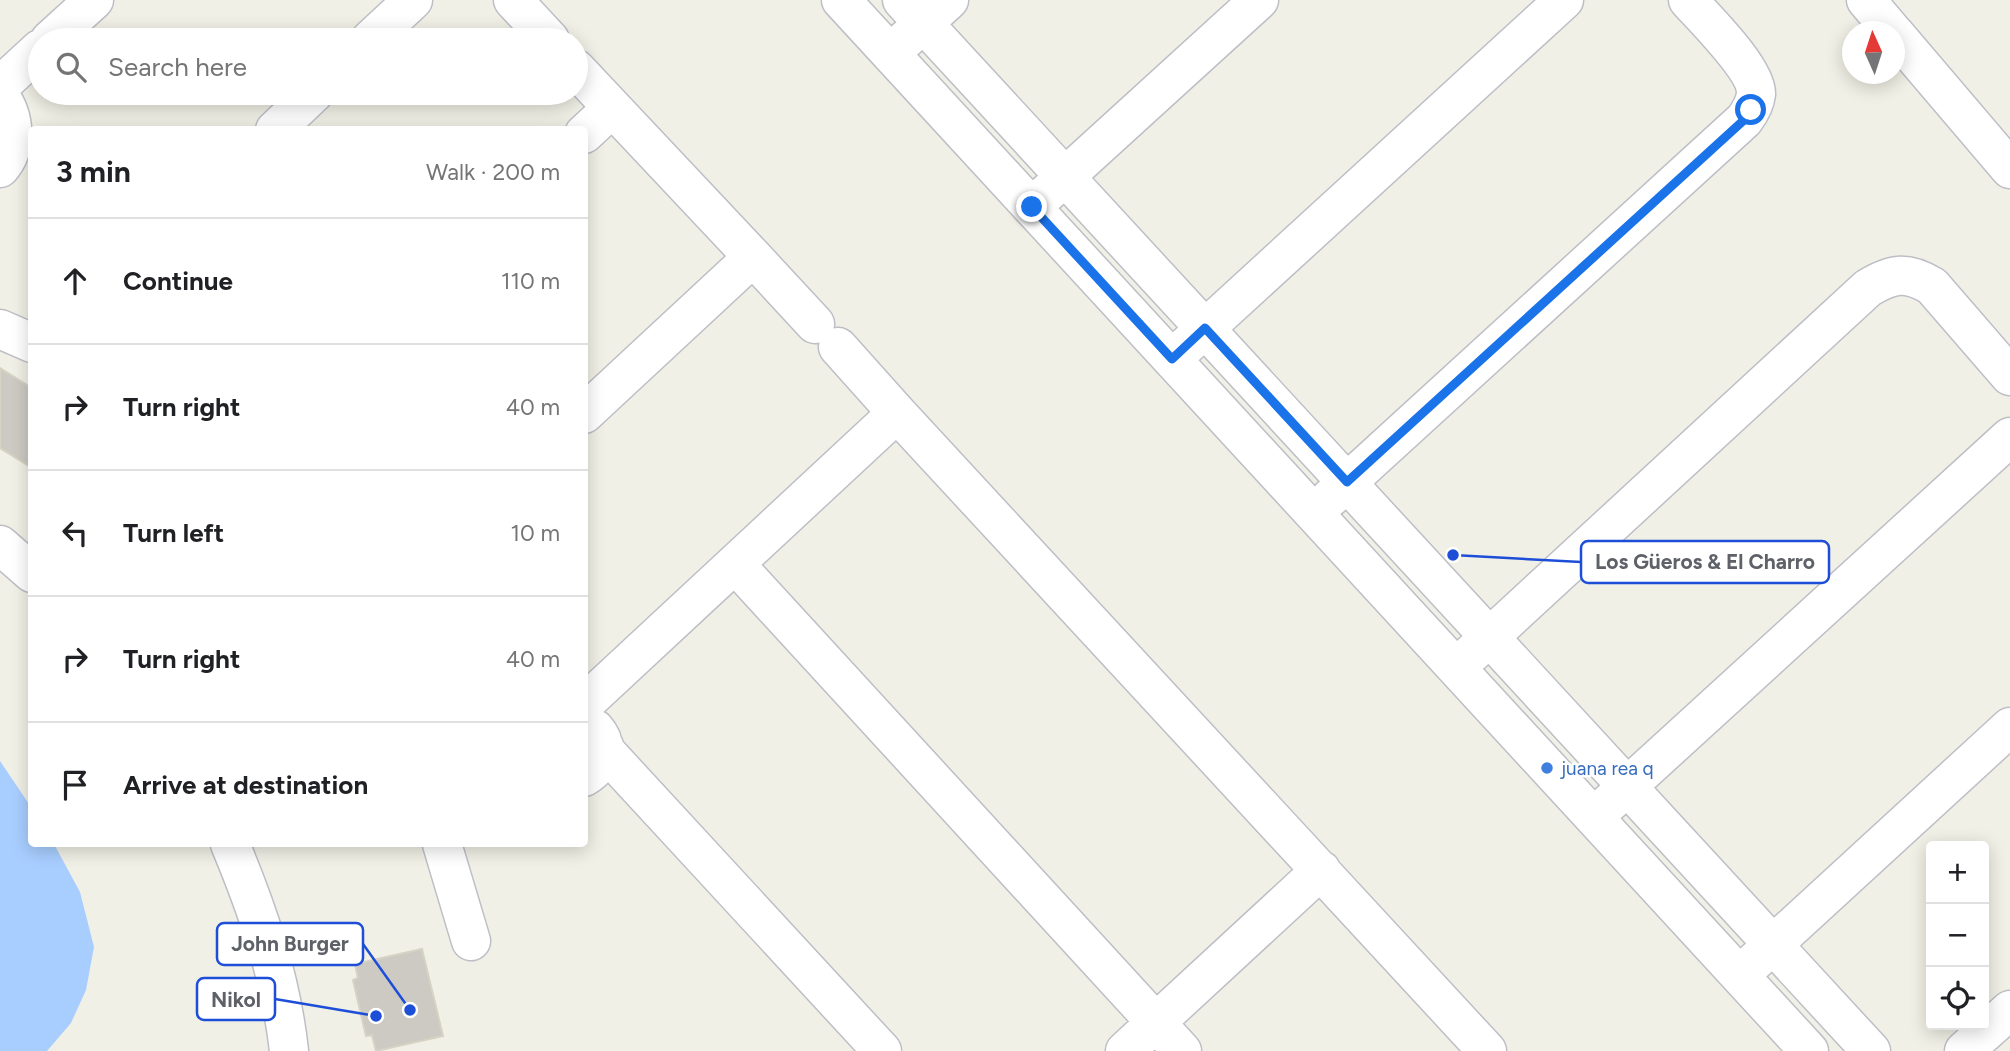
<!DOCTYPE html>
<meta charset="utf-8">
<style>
body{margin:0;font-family:Figtree,sans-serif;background:#f2f2f2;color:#202124}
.controls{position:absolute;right:21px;bottom:21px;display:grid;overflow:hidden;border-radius:7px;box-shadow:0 4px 18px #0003}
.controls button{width:63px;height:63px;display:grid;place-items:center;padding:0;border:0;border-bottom:2px solid #e0e0e0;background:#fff;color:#202124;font:35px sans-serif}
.compass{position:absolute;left:1842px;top:21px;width:63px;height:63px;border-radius:50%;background:#fff;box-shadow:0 4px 18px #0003;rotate:357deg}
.stop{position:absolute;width:21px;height:21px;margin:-16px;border:5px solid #1a73e8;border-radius:50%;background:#fff}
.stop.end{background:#1a73e8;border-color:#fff;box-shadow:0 2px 7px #0008}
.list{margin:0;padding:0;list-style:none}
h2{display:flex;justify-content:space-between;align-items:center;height:91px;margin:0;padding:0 28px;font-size:30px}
h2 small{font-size:23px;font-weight:400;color:#757577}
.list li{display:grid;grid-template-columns:46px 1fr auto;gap:21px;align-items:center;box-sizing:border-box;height:126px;padding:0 28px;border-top:2px solid #e0e0e0}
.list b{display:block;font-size:26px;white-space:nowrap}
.list em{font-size:23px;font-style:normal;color:#757577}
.icon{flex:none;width:38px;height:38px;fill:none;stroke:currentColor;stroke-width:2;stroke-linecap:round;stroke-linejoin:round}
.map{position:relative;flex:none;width:2010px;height:1051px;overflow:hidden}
.search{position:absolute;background:#fff;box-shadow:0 4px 18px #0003;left:28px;top:28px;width:560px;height:77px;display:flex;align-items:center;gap:18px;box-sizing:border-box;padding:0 24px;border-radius:38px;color:#757577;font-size:26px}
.panel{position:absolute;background:#fff;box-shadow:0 4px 18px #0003;left:28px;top:126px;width:560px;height:721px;border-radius:7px}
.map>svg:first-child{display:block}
.water{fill:#a8ceff}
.building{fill:#cccac3;stroke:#d6d3c4;stroke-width:2}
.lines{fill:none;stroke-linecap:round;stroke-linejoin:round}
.minor-casing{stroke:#bebfc6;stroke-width:41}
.minor{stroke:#fff;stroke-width:38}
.route{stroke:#1a73e8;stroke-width:9}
.shop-dot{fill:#3f7fe0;stroke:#fff;stroke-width:2.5}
.labels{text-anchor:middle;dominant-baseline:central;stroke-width:5;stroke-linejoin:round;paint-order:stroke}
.shop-label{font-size:19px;fill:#366cbe;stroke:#fff;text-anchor:start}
.leader{fill:none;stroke:#1d4ed8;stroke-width:2.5}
.callout-dot{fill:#1d4ed8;stroke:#fff;stroke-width:2.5}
.callout{fill:#fff;stroke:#1d4ed8;stroke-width:2.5}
.callout-label{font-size:21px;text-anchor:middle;font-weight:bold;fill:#5e6168}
</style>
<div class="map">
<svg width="2010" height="1051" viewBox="0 0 2010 1051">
<rect width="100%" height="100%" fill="#f1f0e6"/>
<path class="water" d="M0 761 31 807 32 844H54L80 892 94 947 86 990 71 1023 47 1051H0Z"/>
<path class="building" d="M0 368 32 388V468L0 448Z
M422 949 443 1036 376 1051 372 1035 366 1036 353 980 358 978 355 964Z"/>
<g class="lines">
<g class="minor-casing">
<path id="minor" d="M513 0 550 40
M841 0 1809 1051
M902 0 1871 1051
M1866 0 1893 32
M1895 34 2010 169
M50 40 94 0
M370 40 413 0
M905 40 949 0
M576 69 753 257 584 414
M0 86 40 49
M0 96C15 117 18 148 0 168
M275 130 314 93
M584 134 611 109
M1046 194 1259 0
M753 257 815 324
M0 329 32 343
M1186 346 1564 0
M838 347 897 413
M1330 498 1744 120C1750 112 1755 104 1756 94 1757 70 1705 19 1688 0
M0 545 32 573
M735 564 1182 1051
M1471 654 1868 288C1893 273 1907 271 1932 286L2010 376
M584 704 897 413 1487 1051
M603 744 607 753 882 1051
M584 777C603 766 610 746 595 729
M1608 804 2010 437
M230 844C258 911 281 978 289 1051
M442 844 471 941
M1754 962 2010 727
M1125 1051 1321 870
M1964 1051 2010 1010"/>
</g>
<use href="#minor" class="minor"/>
</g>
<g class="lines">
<path class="route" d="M1032 207 1172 359 1205 328 1347 482 1744 120 1751 110"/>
</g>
<circle class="shop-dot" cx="1547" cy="768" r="7"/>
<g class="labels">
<g class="shop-label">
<text x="1561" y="768">juana rea q</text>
</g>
</g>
<path class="leader" d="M1453 555L1581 562M410 1010L363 944M376 1016L275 999"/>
<g class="callout-dot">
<circle cx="1453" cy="555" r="7"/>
<circle cx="410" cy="1010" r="7"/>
<circle cx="376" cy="1016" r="7"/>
</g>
<g class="callout">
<rect x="1581" y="541" width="248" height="42" rx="7"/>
<rect x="217" y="923" width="146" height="42" rx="7"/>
<rect x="197" y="978" width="78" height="42" rx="7"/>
</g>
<g class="callout-label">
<text x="1705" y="569">Los Güeros &amp; El Charro</text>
<text x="290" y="951">John Burger</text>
<text x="236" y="1007">Nikol</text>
</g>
</svg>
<div class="controls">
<button>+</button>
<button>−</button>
<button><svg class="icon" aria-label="locate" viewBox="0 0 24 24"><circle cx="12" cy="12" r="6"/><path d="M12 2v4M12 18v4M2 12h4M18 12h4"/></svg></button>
</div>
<svg class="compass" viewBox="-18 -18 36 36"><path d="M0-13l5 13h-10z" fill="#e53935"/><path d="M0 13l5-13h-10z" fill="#757577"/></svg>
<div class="stop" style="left:1751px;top:110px"></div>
<div class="stop end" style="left:1032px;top:207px"></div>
<div class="search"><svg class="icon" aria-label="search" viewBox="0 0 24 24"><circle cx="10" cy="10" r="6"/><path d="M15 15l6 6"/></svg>Search here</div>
<section class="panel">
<h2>3 min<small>Walk · 200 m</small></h2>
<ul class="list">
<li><svg class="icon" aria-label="ahead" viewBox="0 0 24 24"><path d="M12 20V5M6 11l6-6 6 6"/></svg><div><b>Continue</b></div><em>110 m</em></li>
<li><svg class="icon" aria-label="right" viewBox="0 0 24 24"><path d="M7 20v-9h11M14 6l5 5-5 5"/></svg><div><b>Turn right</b></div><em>40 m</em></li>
<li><svg class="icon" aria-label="left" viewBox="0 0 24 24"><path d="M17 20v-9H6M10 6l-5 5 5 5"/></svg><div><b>Turn left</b></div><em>10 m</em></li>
<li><svg class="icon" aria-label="right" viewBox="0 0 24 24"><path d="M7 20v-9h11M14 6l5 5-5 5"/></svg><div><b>Turn right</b></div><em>40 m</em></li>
<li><svg class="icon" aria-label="arrive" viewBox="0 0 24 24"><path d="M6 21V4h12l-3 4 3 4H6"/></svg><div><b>Arrive at destination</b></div></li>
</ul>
</section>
</div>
